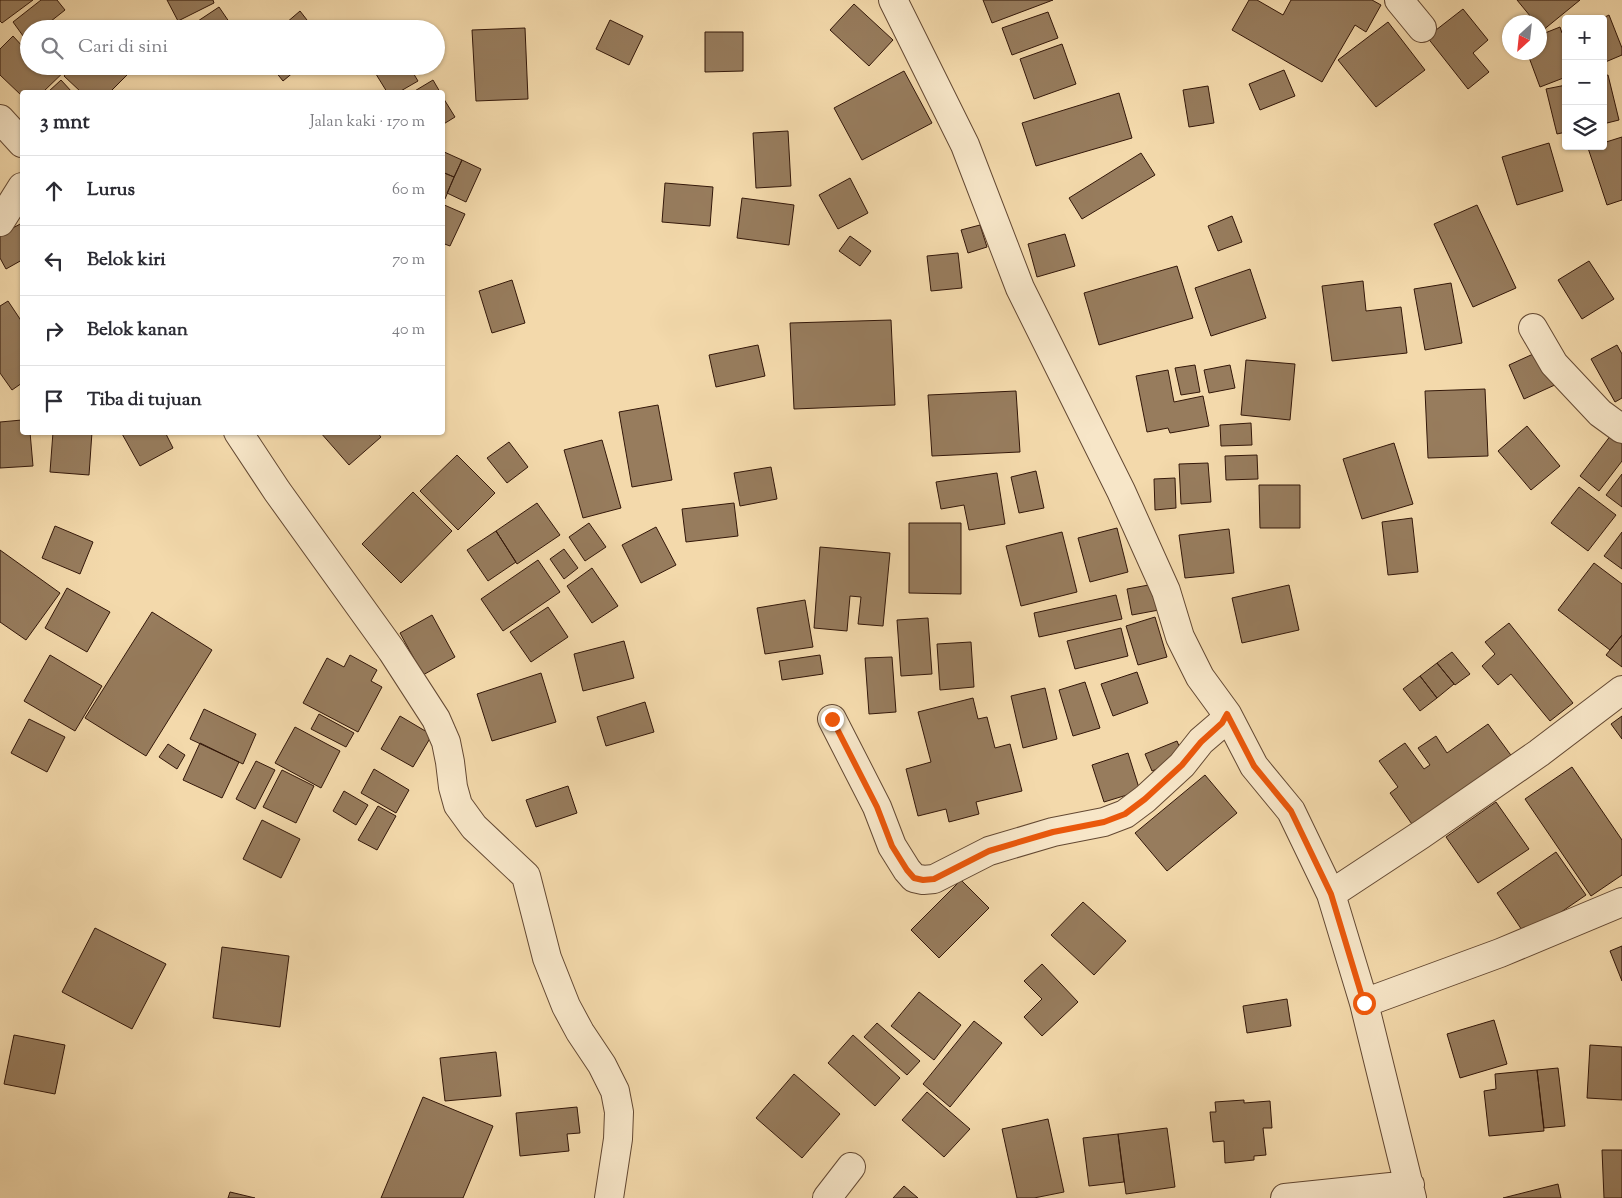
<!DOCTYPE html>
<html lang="id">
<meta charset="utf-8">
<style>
body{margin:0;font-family:"Sorts Mill Goudy",serif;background:#f7f7f7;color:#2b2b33}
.controls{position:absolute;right:15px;top:15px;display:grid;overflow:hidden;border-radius:5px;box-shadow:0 1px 4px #0004}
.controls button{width:45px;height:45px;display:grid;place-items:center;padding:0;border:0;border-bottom:1px solid #e1e1e2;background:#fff;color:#2b2b33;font:25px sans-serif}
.compass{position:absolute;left:1502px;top:15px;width:45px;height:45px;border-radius:50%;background:#fff;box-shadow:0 1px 4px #0004;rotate:207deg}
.stop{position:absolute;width:15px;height:15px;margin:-11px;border:4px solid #ea580c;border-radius:50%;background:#fff}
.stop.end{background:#ea580c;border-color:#fff;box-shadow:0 1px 5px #0008}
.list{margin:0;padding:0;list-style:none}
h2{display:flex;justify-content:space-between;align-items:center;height:65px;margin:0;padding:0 20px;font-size:21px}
h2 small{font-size:16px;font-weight:400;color:#7c7c81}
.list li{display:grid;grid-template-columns:32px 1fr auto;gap:15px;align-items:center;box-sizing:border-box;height:70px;padding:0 20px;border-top:1px solid #e1e1e2}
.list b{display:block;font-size:19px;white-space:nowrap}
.list em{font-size:16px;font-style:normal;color:#7c7c81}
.icon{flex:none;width:28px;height:28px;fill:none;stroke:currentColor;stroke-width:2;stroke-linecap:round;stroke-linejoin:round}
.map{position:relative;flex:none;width:1622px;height:1198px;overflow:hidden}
.search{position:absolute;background:#fff;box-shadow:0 1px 4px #0004;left:20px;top:20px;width:425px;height:55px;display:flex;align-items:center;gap:12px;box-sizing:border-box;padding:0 18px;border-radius:28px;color:#7c7c81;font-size:19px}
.panel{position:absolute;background:#fff;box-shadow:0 1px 4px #0004;left:20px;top:90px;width:425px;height:345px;border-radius:5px}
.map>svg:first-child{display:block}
.building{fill:#977c5d;stroke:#331709}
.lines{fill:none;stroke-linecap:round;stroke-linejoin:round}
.minor-casing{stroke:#634832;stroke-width:30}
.minor{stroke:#f7e6c8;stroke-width:28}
.route{stroke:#ea580c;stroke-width:6}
</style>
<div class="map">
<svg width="1622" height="1198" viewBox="0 0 1622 1198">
<rect width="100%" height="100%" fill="#f3d9ab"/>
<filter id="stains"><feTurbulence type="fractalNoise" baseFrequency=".004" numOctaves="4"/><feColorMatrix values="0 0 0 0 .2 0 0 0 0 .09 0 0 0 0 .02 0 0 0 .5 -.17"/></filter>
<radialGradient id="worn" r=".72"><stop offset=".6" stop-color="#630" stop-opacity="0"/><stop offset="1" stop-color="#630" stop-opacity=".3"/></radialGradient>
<path class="building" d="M0 0H33L2 23 0 21Z
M41 0H57L65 10 41 29H29V38L26 40 13 22Z
M167 0H213L214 3 178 21Z
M983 0H1053L992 23Z
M1249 0H1257L1283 15 1291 0H1372L1381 5 1366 32 1355 25 1322 82 1232 30Z
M1517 0H1580L1542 31 1540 28V22H1535Z
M854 4 893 40 869 66 830 30Z
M219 7 234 29H186Z
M1463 9 1488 40 1473 53 1489 72 1468 89 1427 37Z
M300 11 314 29H279Z
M1048 12 1058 38 1012 55 1002 28Z
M1609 15 1622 48V55L1603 63V19H1601Z
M610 20 643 36 629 65 596 49Z
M1388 22 1425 70 1376 107 1338 60Z
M1560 27 1562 33 1566 32V77L1540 87 1527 52H1540V35Z
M525 28 528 99 476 101 472 30Z
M705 32H743V71L705 72Z
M13 36 24 48 29 43V66H70L43 92H22V96L0 75V49Z
M1062 44 1076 84 1034 99 1020 59Z
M73 66H118L127 75 110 92H81L64 76Z
M271 66H301L283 81Z
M371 66H409L418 81 399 92H387Z
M1284 70 1295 96 1260 110 1249 84Z
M904 71 932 123 862 160 834 108Z
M1608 75 1619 120 1603 124V76Z
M61 80 72 92H48Z
M433 80 440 92H413Z
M1566 85V132L1557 134 1546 89Z
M1208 86 1214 123 1189 127 1183 90Z
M1119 93 1132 138 1036 166 1022 123Z
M442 96 455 117 442 125Z
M788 131 791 186 756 188 753 133Z
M1622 137V200L1607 205 1588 148 1603 146V143Z
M1549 143 1563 191 1517 205 1502 157Z
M442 151 462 160 454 177 442 172Z
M1141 153 1155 175 1082 219 1069 198Z
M462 160 481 169 466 202 447 193Z
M442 172 454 177 445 199 442 198Z
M850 178 868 213 838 229 819 195Z
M665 183 713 187 710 226 662 222Z
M742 198 794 205 789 245 737 238Z
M442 204 465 214 450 246 442 243Z
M1477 205 1516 288 1473 307 1434 224Z
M1232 216 1242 242 1218 251 1208 226Z
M22 223V260L6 269 0 258V235Z
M980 225 987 247 968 253 961 230Z
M1065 234 1075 266 1037 277 1028 244Z
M850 236 871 251 860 266 839 251Z
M958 253 962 288 931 291 927 256Z
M1589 261 1614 299 1582 319 1558 280Z
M1177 266 1193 318 1099 345 1084 293Z
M1250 269 1266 318 1211 336 1195 288Z
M512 280 525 323 492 333 479 291Z
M1363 281 1366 311 1401 307 1407 353 1332 361 1322 286Z
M1451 283 1462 343 1425 350 1414 289Z
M8 301 22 322V383L12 390 0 373V306Z
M891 320 895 405 794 409 790 323Z
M758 345 765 376 716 387 709 355Z
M1617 345 1622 354V398L1615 402 1591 359Z
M1542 350 1557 384 1524 399 1509 365Z
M1246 360 1295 364 1290 420 1241 415Z
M1195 365 1200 392 1181 395 1175 368Z
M1230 365 1235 388 1209 393 1204 370Z
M1168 370 1174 402 1203 396 1209 426 1170 433 1168 428 1147 432 1136 376Z
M1485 389 1488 456 1428 458 1425 391Z
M1016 391 1020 452 932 456 928 395Z
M658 405 672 480 632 487 619 412Z
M22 420V432H30L33 466 0 468V422Z
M1251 423 1252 445 1221 446 1220 425Z
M1527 426 1560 466 1531 490 1498 451Z
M53 432H92L89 475 50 472Z
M121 432H165L173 448 140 466Z
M320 432H377L381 437 349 465Z
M1611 435 1622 444V461L1599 491 1580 476Z
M602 440 621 508 583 518 564 450Z
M509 442 528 467 507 483 487 458Z
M1394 443 1413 504 1362 519 1343 459Z
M457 455 495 493 458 530 420 491Z
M1257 455 1258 479 1226 480 1225 456Z
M1208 463 1211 502 1181 504 1179 464Z
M771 467 777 499 740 506 734 473Z
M1036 471 1044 508 1019 513 1011 477Z
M997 473 1005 524 969 530 964 505 941 509 936 482Z
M1622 474V507L1606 495Z
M1175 478 1176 508 1155 510 1154 479Z
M1259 485H1300V528H1260Z
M1579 487 1616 515 1588 551 1551 523Z
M413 492 452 531 401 583 362 544Z
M537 503 560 535 517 564 496 531Z
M734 503 738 536 686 542 682 509Z
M1412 518 1418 572 1388 575 1382 522Z
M589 523 606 547 585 561 569 537Z
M909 523H961V594L909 593Z
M55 526 93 542 80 574 42 558Z
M656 527 676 565 641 583 622 545Z
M1117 528 1128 572 1090 582 1078 538Z
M1229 529 1234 573 1185 578 1179 535Z
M496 531 516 562 488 581 467 550Z
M1062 532 1077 592 1021 606 1006 546Z
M1622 532V569L1604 556Z
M820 547 890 553 883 626 858 624 861 597 850 596 847 631 814 628Z
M564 549 578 568 564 579 550 559Z
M0 550 60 593 26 640 0 622Z
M538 560 560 592 503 631 481 599Z
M1594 563 1622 584V635L1610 650 1558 610Z
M592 568 618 606 592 623 567 586Z
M1154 584 1159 610 1132 615 1127 589Z
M1289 585 1299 630 1242 643 1232 598Z
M67 588 110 612 87 652 45 628Z
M1116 595 1122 619 1039 637 1034 613Z
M805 600 813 647 765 654 757 608Z
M548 607 568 637 531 662 510 632Z
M152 612 212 650 146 756 85 718Z
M432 615 455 657 423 675 400 633Z
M1155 617 1167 657 1138 665 1126 626Z
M928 618 932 674 901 676 897 620Z
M1509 623 1573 703 1550 721 1511 674 1498 685 1482 666 1495 654 1485 642Z
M1121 628 1128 656 1075 669 1067 641Z
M1622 635V667L1606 655Z
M624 641 634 678 583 691 574 654Z
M971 642 974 687 940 690 937 644Z
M1452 652 1470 674 1455 685 1437 663Z
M50 655 102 686 75 731 24 701Z
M350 655 377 670 371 681 382 687 358 732 303 703 327 658 344 667Z
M820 655 823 674 782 680 779 661Z
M892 657 896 712 869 714 865 658Z
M1437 663 1454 684 1437 698 1420 676Z
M1137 672 1148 703 1113 716 1101 684Z
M541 673 556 722 492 741 477 694Z
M1420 676 1437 698 1420 711 1403 689Z
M1085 682 1100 728 1073 736 1059 690Z
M1045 688 1057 739 1023 748 1011 696Z
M973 698 978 719 987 717 995 748 1010 744 1022 791 976 802 979 814 949 822 946 809 918 816 906 769 931 762 918 712Z
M645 702 654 732 606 746 597 717Z
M204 709 256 734 243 764 190 739Z
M319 714 354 733 346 747 311 729Z
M400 716 432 735 413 767 381 749Z
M1622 716V739L1611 724Z
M29 719 65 737 47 772 11 753Z
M1488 724 1513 758 1414 827 1390 793 1398 787 1379 761 1405 743 1424 769 1430 765 1418 748 1436 736 1447 753Z
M295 727 340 751 321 788 275 763Z
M1177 741 1184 758 1152 771 1145 754Z
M200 743 239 762 222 798 183 780Z
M168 744 185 755 177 769 159 757Z
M1128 753 1140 791 1104 802 1092 765Z
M256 761 275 770 255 809 236 799Z
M1572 767 1622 840V875L1591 896 1525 799Z
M374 769 409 790 396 813 361 793Z
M282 770 314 786 296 823 263 807Z
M1205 775 1237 813 1167 871 1135 833Z
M568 786 577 813 536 827 526 800Z
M344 791 368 805 356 825 333 811Z
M1496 802 1529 849 1478 883 1446 837Z
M378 806 396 816 377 850 358 840Z
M262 820 300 839 281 878 243 859Z
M1556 852 1586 895 1526 936 1497 893Z
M961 880 989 908 939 958 911 930Z
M1083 902 1126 941 1094 975 1051 935Z
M95 928 166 964 132 1029 62 992Z
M1622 946V981L1610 951Z
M222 947 289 956 280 1027 213 1018Z
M1042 964 1078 1002 1042 1036 1024 1017 1042 999 1024 981Z
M919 992 961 1025 934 1060 891 1026Z
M1287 999 1291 1026 1247 1033 1243 1006Z
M1494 1020 1507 1064 1460 1078 1447 1034Z
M974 1021 1002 1043 950 1107 923 1084Z
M877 1023 920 1061 907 1075 864 1037Z
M14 1035 65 1045 55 1094 4 1084Z
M853 1035 900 1078 875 1106 828 1063Z
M1590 1045 1622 1047V1100L1587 1098Z
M496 1052 501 1096 445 1101 440 1058Z
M1558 1068 1565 1126 1544 1128 1537 1070Z
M1537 1070 1544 1131 1489 1136 1484 1091 1496 1089 1495 1074Z
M794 1074 840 1114 802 1158 756 1118Z
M927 1092 970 1129 944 1157 902 1120Z
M423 1097 493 1126 463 1198H381Z
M1244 1100V1103L1270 1101 1272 1128H1263L1266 1155 1254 1156V1160L1225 1163 1224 1141 1213 1142 1210 1112H1216L1215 1102Z
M577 1107 580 1133 567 1134 569 1151 520 1156 516 1113Z
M1048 1119 1064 1192 1034 1198H1017L1002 1129Z
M1167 1128 1175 1187 1126 1194 1118 1134Z
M1118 1134 1124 1182 1089 1186 1083 1138Z
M1602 1150H1622V1198H1604Z
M1558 1184 1561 1198H1503Z
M904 1186 918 1198H893Z
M230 1192 255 1198H228Z"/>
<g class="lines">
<g class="minor-casing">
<path id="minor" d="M893 0 965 145 1020 288 1121 491 1166 591 1180 637 1200 677 1227 714 1254 766 1291 811 1331 894 1364 1003 1412 1198
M1399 0 1422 28
M0 119 22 143
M0 222 22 187
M1533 328 1554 364 1600 413 1622 429
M238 432 277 491 392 651 436 719 446 742 450 762 453 787 458 805 474 827 526 876 547 958 566 1006 580 1032 602 1065 615 1091 619 1112 618 1139 609 1198
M832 719 877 807 892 846 907 870 914 878 923 880 934 879 989 851 1053 832 1104 822 1125 814 1145 799 1182 765 1201 741 1222 723 1227 714
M1331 894 1422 834 1539 753 1622 690
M1364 1003 1500 953 1622 902
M827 1198 851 1167
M1285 1198 1410 1185"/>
</g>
<use href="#minor" class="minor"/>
</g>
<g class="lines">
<path class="route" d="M832 719 877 807 892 846 907 870 914 878 923 880 934 879 989 851 1053 832 1104 822 1125 814 1145 799 1182 765 1201 742 1222 723 1227 714 1254 766 1291 811 1331 894 1364 1003"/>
</g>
<rect width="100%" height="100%" filter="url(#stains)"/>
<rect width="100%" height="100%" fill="url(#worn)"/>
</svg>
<div class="controls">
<button>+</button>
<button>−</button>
<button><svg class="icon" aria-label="layers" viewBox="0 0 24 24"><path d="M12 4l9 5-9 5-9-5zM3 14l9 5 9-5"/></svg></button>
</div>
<svg class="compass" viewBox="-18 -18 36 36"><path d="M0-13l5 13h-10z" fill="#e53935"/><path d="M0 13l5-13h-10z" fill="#7c7c81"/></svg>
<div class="stop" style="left:1364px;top:1003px"></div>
<div class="stop end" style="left:832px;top:719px"></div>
<div class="search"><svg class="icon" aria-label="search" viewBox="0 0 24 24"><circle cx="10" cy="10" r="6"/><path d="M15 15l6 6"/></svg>Cari di sini</div>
<section class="panel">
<h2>3 mnt<small>Jalan kaki · 170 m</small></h2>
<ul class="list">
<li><svg class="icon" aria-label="ahead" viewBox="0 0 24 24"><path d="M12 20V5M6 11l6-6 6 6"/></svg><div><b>Lurus</b></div><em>60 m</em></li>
<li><svg class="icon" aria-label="left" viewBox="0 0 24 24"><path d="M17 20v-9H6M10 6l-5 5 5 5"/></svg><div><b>Belok kiri</b></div><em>70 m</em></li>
<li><svg class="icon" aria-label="right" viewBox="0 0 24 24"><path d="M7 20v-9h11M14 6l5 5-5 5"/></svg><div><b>Belok kanan</b></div><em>40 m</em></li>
<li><svg class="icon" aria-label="arrive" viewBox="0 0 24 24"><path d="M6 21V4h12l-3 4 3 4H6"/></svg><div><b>Tiba di tujuan</b></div></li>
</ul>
</section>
</div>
